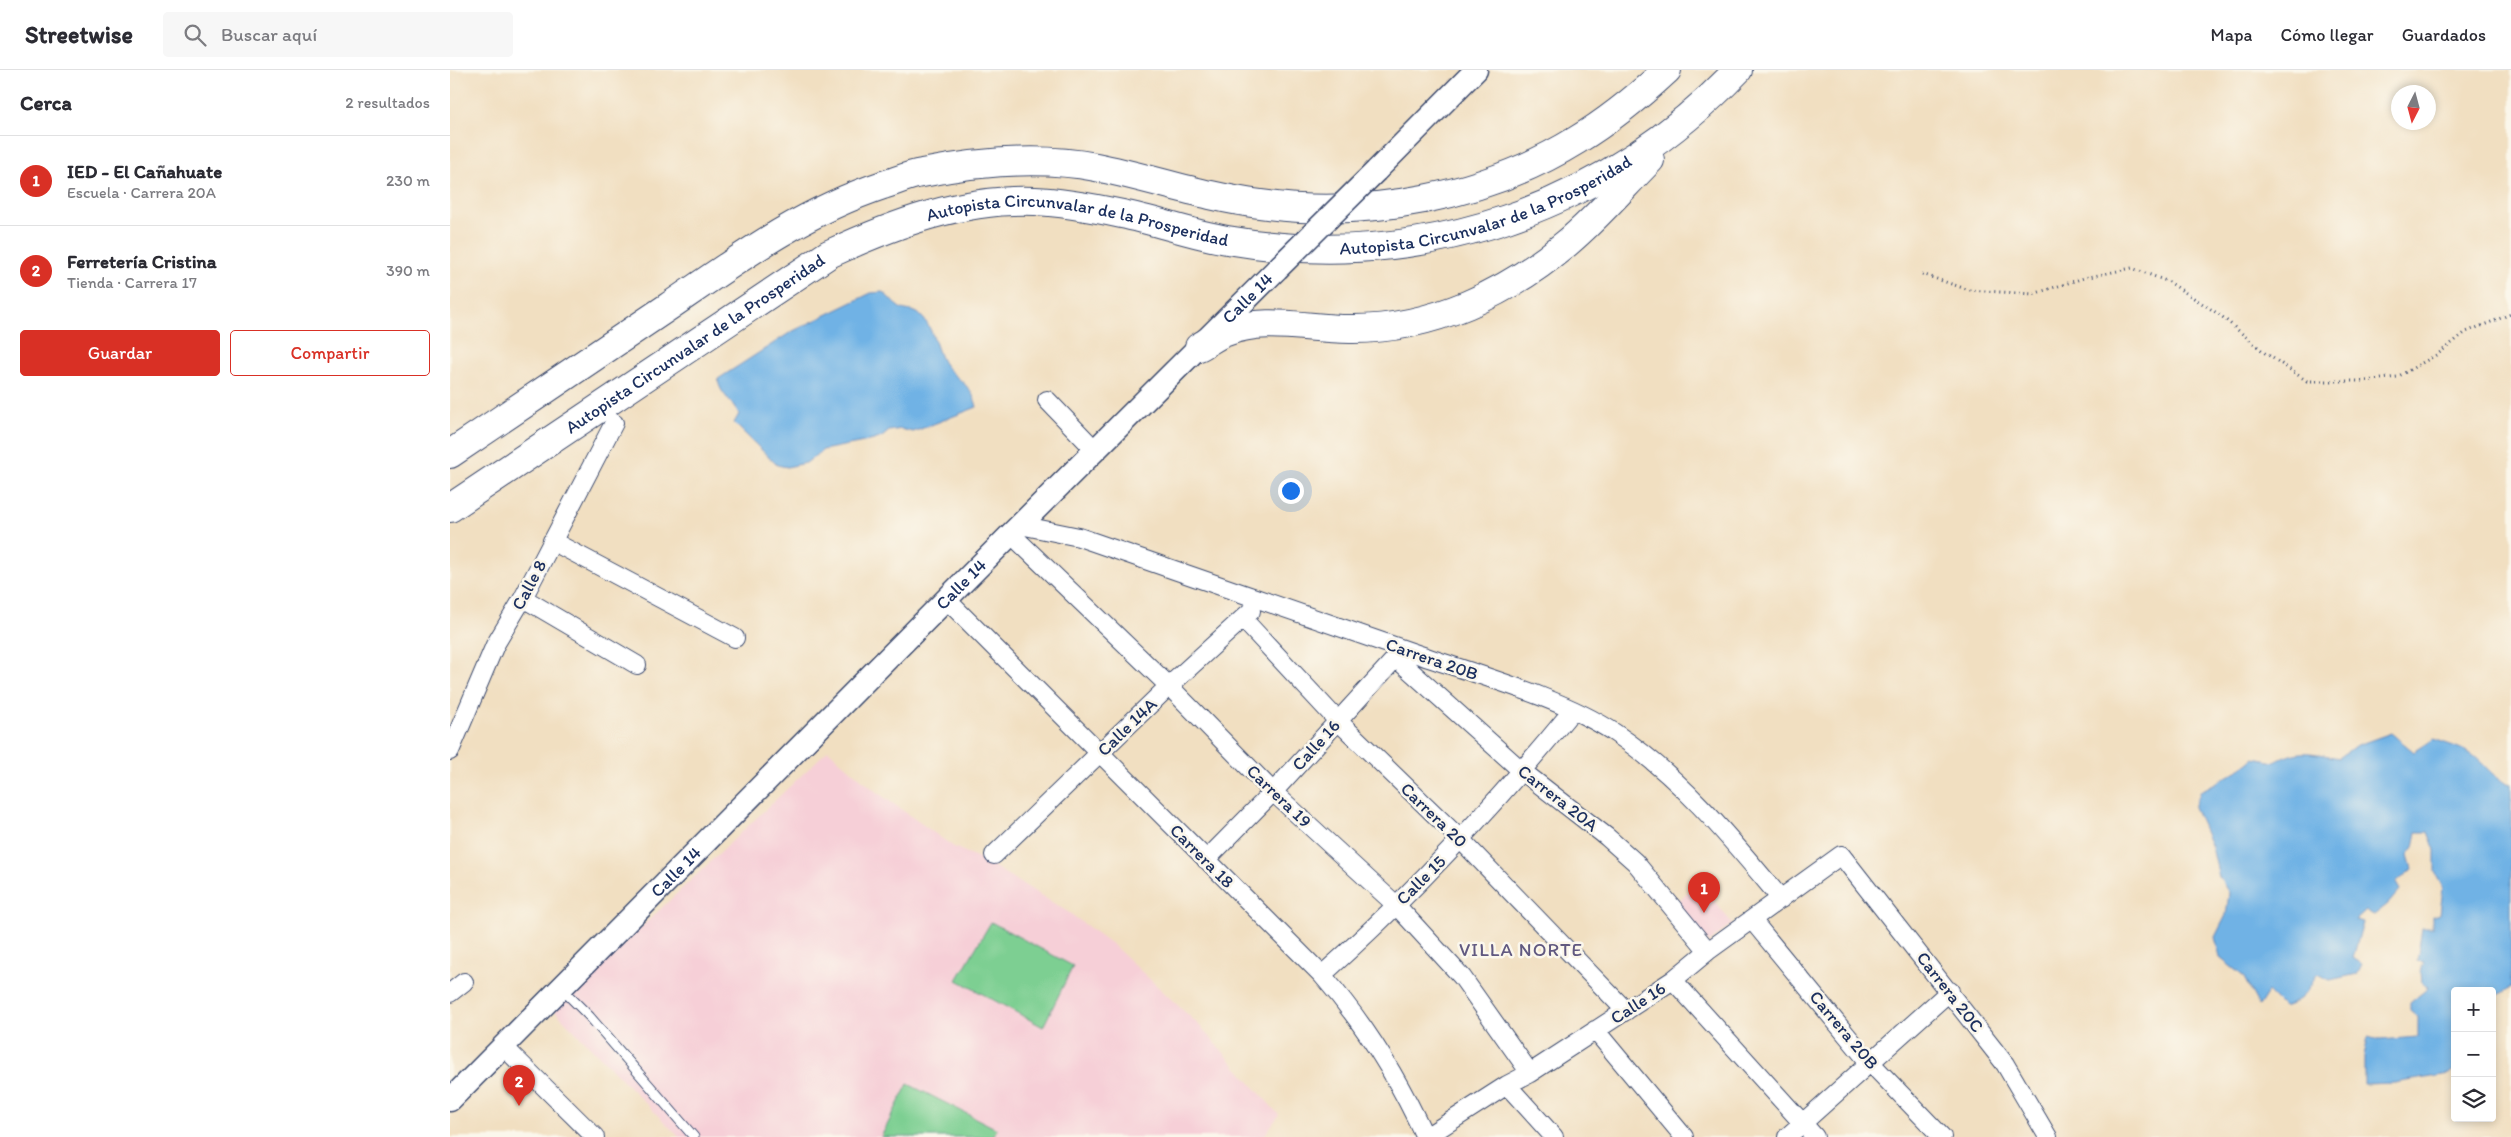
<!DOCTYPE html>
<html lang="es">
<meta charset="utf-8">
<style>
body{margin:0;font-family:Itim,sans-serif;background:#f7f7f7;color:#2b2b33}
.controls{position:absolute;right:15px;bottom:15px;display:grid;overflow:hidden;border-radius:5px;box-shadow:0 2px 8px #0003}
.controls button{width:45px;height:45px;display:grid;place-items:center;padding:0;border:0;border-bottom:1px solid #e1e1e2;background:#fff;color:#2b2b33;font:25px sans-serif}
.compass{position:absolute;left:1941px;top:15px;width:45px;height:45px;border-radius:50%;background:#fff;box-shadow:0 2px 8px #0003;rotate:186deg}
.you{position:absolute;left:840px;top:420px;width:18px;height:18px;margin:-12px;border:4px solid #fff;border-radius:50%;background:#1a73e8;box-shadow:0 0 0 8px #1a73e833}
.badge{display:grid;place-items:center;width:32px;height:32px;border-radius:50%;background:#d93025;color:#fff;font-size:16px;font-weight:700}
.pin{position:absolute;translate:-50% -41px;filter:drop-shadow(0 1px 2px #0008)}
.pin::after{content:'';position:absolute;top:26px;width:18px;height:15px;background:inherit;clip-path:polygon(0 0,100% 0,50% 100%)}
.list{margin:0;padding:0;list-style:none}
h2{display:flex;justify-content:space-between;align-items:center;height:65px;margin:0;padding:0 20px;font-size:21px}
h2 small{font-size:16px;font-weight:400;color:#7c7c81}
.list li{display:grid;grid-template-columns:32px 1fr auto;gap:15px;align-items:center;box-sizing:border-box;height:90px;padding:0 20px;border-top:1px solid #e1e1e2}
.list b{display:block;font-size:19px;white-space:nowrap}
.list p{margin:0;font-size:16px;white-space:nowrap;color:#7c7c81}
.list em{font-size:16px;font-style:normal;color:#7c7c81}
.actions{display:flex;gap:10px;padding:15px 20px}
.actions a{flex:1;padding:11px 0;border:1px solid #d93025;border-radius:5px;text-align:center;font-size:18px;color:#d93025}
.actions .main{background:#d93025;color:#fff}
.icon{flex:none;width:28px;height:28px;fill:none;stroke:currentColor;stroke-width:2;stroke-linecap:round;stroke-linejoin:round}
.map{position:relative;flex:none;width:2061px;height:1067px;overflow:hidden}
header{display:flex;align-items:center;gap:30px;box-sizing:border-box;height:70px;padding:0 25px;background:#fff;border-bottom:1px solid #e1e1e2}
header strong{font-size:24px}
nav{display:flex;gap:28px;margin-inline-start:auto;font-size:18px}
.search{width:350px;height:45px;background:#f7f7f7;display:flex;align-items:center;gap:12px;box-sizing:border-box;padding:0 18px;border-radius:5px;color:#7c7c81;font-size:19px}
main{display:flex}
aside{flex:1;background:#fff}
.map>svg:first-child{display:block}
.built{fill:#f6cfd7}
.green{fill:#7dcf92;stroke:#4c7f78}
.water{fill:#70b2e5;stroke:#4670a2}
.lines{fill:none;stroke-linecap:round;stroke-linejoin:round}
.service-casing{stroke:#3b496d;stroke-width:11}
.minor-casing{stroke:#3b496d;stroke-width:20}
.tertiary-casing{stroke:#3b496d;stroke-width:25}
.trunk-casing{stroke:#3b496d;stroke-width:30}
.path{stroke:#3b496d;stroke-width:3;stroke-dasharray:1 4;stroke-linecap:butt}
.service{stroke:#fff;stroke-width:9}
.minor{stroke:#fff;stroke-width:18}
.tertiary{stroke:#fff;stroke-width:22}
.trunk{stroke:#fff;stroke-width:28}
.tertiary-bridge-casing{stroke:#3b496d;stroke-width:25;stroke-linecap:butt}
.tertiary-bridge{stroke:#fff;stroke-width:22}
.labels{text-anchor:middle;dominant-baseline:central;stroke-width:5;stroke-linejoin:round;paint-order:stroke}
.street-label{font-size:18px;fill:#1b2f5e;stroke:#fbf7ec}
.neighbourhood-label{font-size:19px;letter-spacing:1px;fill:#615980;stroke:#fbf7ec}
</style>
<header>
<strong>Streetwise</strong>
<div class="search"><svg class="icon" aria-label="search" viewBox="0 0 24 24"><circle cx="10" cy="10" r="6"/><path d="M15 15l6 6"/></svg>Buscar aquí</div>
<nav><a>Mapa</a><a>Cómo llegar</a><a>Guardados</a></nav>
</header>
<main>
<aside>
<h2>Cerca<small>2 resultados</small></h2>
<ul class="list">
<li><span class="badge">1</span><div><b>IED - El Cañahuate</b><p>Escuela · Carrera 20A</p></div><em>230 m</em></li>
<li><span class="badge">2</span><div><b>Ferretería Cristina</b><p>Tienda · Carrera 17</p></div><em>390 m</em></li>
</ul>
<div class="actions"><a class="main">Guardar</a><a>Compartir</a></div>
</aside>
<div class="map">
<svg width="2061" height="1067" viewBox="0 0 2061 1067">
<rect width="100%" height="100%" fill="#fbf7ec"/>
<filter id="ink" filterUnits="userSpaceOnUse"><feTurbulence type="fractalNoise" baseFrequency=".02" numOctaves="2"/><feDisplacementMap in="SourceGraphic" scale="10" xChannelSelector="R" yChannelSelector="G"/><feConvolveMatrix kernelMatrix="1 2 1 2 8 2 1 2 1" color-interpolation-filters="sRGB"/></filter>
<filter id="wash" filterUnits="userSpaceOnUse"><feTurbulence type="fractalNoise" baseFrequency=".0096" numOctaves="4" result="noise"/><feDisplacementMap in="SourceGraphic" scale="20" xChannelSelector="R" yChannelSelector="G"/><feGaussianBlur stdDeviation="1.12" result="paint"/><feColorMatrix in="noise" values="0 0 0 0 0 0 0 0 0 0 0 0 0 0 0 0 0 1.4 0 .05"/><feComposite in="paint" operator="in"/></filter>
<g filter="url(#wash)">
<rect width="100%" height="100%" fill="#f1dfc1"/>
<path class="built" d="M378 680 424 720 504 777 533 790 618 842 663 875 751 957 829 1045 813 1067H229L104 940Z
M1249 812 1282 853 1259 873 1226 833Z"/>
<path class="green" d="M541 852 623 896 593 957 507 910Z
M458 1014 547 1059 543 1067H431Z"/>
<path class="water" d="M433 222C439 227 444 234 450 238 455 241 464 240 469 244 482 255 485 274 491 288 500 308 521 310 527 337L463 362 451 359 439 361 432 367 424 370 373 380 356 393 337 397 327 395 284 353 289 344C283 331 269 324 268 309L341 262 421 223Z
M1941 663 1964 682 1984 669C1997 674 2009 677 2021 684 2035 693 2044 711 2061 714V917L2042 929V921H2005V1000L1999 1004 1945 1013 1914 1014V986L1918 967 1929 970 1968 967V947L1960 940V933L1978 918 1972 913 1971 902 1974 892 1967 891 1972 858H1982V846L1990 844 1993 817 1985 802V780L1978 762H1967L1964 777 1958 785 1962 799 1946 813 1950 820 1938 834 1924 845 1916 841 1906 850 1913 852 1903 888 1912 894 1907 904 1880 910 1867 904C1859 920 1852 932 1833 937L1818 922 1809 936 1793 906 1770 888 1765 867 1776 845 1779 823 1769 807 1762 777 1744 737 1751 721 1792 698 1804 688 1825 692C1849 678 1862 683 1889 688L1905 676Z"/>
</g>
<g filter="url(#ink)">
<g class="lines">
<g class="service-casing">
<path id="service" d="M111 918 140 947 244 1067"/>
</g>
<g class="minor-casing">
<path id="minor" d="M597 330 645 380
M570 455 629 467C743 506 856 546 970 585 1031 606 1112 628 1165 663 1231 707 1281 769 1331 829
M561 464 719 616 823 722 946 835 1012 907 1080 1003
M102 471 285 568
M73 528 187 595
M496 529 872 905C915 954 948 1008 975 1067
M793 549 888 651 1011 770 1176 941
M946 588 1072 701 1157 767 1185 792 1258 881
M0 681 45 575 73 528 164 353
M544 785 719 616 801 541
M756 790 823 722 953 580
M1302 850 1413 985 1492 1067
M872 905C963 824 1045 735 1122 641
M1223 910 1365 1067
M0 923 14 912
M1145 960 1234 1067
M53 976 145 1067
M1057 1015 1104 1067
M976 1067 1057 1015 1080 1003 1223 910 1258 881 1391 785 1555 994 1598 1067
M1337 1067 1500 921"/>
</g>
<g class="tertiary-casing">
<g id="tertiary">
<path d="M926 101 1026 0"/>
<path id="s1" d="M0 1030 561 464 827 199"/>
</g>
</g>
<g class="trunk-casing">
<g id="trunk">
<path d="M749 277C758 272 767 265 776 262 816 246 861 260 903 259 982 259 1058 223 1117 173 1147 148 1173 117 1200 90"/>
<path d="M0 384C73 335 145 286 218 237 288 189 352 142 433 115 446 111 459 105 472 103 528 92 589 86 646 97 701 108 754 127 810 134 916 149 1035 127 1127 70 1160 50 1189 26 1217 0"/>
<path id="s2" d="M0 438 379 184C444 154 512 128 585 131 614 132 644 138 672 144 707 151 741 164 777 170 969 203 1154 140 1288 0"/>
</g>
</g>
<path class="path" d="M1472 204 1519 220 1583 224 1634 208 1682 198 1719 212 1770 245 1815 283 1857 311H1915L1947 307 1988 284 2016 262 2061 244"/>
<use href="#service" class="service"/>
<use href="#minor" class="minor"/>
<use href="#tertiary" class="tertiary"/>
<use href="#trunk" class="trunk"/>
<g class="tertiary-bridge-casing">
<path id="tertiary-bridge" d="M827 199 926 101"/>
</g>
<use href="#tertiary-bridge" class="tertiary-bridge"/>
</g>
</g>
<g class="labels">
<g class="street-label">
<text stroke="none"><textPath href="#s2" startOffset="1134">Autopista Circunvalar de la Prosperidad</textPath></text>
<text stroke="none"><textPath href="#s2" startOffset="715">Autopista Circunvalar de la Prosperidad</textPath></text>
<text stroke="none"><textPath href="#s1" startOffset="1131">Calle 14</textPath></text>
<text stroke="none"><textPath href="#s2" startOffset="295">Autopista Circunvalar de la Prosperidad</textPath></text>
<text stroke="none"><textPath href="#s1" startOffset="726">Calle 14</textPath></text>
<text transform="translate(79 515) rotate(-62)">Calle 8</text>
<text transform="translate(982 589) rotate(19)">Carrera 20B</text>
<text transform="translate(677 657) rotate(-44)">Calle 14A</text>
<text transform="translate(866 675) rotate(-48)">Calle 16</text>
<text transform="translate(829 726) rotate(44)">Carrera 19</text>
<text transform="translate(1108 728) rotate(38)">Carrera 20A</text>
<text transform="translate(984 745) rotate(44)">Carrera 20</text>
<text transform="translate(752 786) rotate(45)">Carrera 18</text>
<text stroke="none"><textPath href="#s1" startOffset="321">Calle 14</textPath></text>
<text transform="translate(971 810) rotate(-45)">Calle 15</text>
<text transform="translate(1500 922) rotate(52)">Carrera 20C</text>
<text transform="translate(1188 933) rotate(-33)">Calle 16</text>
<text transform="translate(1394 960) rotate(50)">Carrera 20B</text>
</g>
<g class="neighbourhood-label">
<text x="1071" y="879">VILLA NORTE</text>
</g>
</g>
</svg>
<div class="controls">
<button>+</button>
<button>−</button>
<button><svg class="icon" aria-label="layers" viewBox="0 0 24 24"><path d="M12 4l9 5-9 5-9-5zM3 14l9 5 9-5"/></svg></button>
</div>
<svg class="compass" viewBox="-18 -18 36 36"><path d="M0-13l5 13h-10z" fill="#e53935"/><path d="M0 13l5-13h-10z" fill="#7c7c81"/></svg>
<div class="you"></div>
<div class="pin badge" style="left:1254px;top:843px">1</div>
<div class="pin badge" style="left:69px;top:1036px">2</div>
</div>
</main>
